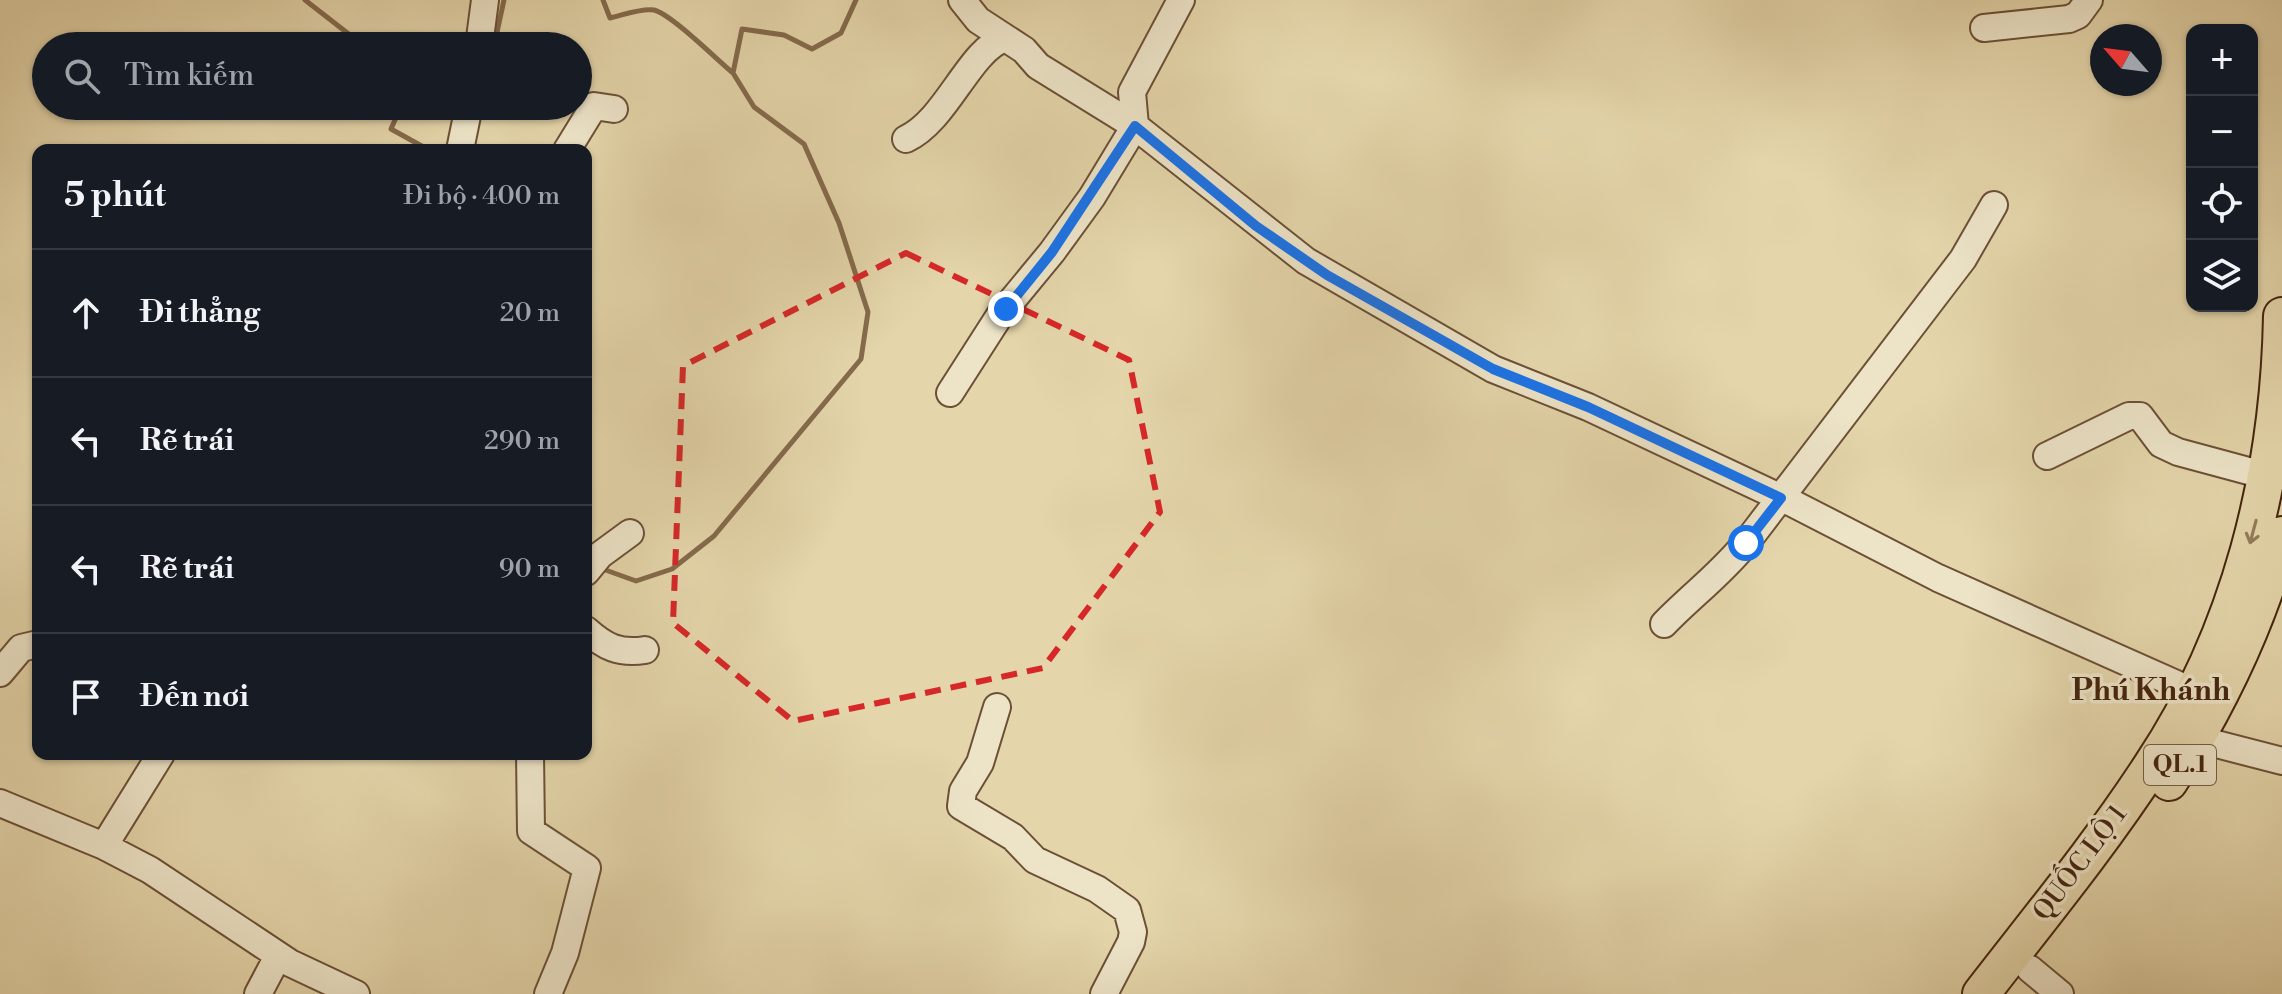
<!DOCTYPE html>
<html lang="vi">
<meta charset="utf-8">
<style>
body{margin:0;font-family:"Libre Bodoni",serif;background:#20242c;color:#f1f3f6}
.controls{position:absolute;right:24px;top:24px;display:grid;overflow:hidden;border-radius:16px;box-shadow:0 2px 6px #0004}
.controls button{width:72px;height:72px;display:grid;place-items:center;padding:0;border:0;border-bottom:2px solid #363941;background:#171b24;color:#f1f3f6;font:40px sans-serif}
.compass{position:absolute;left:2090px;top:24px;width:72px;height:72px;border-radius:50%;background:#171b24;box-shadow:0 2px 6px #0004;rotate:298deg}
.stop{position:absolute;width:24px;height:24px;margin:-18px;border:6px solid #1a73e8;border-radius:50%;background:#fff}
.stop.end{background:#1a73e8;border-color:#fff;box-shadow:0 2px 8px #0008}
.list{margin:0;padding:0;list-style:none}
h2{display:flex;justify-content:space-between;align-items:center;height:104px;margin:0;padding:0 32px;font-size:34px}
h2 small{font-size:26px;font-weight:400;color:#9ea1a6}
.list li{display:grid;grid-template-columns:52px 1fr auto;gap:24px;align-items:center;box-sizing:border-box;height:128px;padding:0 32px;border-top:2px solid #363941}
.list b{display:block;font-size:30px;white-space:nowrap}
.list em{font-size:26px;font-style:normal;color:#9ea1a6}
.icon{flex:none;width:44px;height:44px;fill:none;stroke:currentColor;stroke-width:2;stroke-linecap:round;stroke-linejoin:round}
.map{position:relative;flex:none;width:2282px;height:994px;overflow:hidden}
.search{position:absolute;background:#171b24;box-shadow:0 2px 6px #0004;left:32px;top:32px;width:560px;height:88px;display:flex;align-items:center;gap:20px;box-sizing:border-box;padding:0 28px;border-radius:44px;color:#9ea1a6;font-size:30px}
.panel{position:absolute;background:#171b24;box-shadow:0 2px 6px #0004;left:32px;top:144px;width:560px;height:616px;border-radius:16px}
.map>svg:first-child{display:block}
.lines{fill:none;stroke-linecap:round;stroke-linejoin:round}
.stream{stroke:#846a4c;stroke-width:5}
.minor-casing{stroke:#6c5036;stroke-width:30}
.highway-casing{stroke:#44240f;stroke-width:40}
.minor{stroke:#ede4c8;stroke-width:26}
.highway{stroke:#e4d5aa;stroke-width:36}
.oneway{stroke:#947c5c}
.route{stroke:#1a73e8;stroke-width:10}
.marked{fill:none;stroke:#d62828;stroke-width:6;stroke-dasharray:16 10;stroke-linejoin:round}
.labels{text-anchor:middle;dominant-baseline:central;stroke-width:7;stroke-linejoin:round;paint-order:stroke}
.shield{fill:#ede4c8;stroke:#775e46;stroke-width:2}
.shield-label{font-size:24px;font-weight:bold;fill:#44240f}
.street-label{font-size:26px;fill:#44240f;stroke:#ede4c8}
.quarter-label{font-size:30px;font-weight:bold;fill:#44240f;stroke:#ede4c8}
</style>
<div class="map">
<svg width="2282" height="994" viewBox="0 0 2282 994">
<rect width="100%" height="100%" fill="#e4d5aa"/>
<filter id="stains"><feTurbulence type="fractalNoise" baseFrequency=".0025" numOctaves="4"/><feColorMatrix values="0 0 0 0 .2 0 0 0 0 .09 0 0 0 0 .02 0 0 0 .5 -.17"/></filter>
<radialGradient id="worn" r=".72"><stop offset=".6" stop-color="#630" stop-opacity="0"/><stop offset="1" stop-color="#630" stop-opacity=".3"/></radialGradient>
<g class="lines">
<path class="stream" d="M305 0 350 35 413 46
M603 0 610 18C623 15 641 8 654 10 671 14 716 59 733 73
M494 46 504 0
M401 106 391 129 429 150
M600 568 636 581 672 569 714 536 861 359 868 312 839 223 804 144 754 107 733 73 742 29 784 35 812 49 841 33 856 0"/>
<g class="minor-casing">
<path id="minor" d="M962 0 978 20 1024 50 1038 66 1135 126 1306 261 1493 369 1588 407 1792 503 1938 578 2194 692
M1984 28 2069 19 2078 15 2089 0
M479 46 485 0
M906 139C947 120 969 50 1005 38
M460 150 469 106
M567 150 594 106 614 109
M950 393 1000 315 1052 252 1092 197 1135 126 1132 92 1181 0
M2047 456 2129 416H2140L2161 444 2178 452 2267 476
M586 572 600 555 630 533
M1664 624C1691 596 1721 574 1746 543L1963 259 1994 205
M586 630C605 647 619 654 645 650
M0 673 21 648 38 644
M997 707 980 763 963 791 961 806 1013 837 1035 860 1097 889 1127 910 1133 932 1131 942 1104 994
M2197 739 2282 761
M530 754 531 831 587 868 565 953 548 994
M0 803 104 846 150 870 290 963 356 994
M104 846 161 754
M2030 969 2060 994
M258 994 278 956"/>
</g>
<g class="highway-casing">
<path id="highway" d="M2169 782C2218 706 2258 623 2282 535
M1981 994C2039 919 2100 845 2152 765 2240 632 2279 475 2282 316"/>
</g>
<use href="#minor" class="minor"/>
<use href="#highway" class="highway"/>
</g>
<defs><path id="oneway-shaft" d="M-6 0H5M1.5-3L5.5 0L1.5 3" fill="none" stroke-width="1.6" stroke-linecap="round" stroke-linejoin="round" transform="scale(2)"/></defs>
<use class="oneway" href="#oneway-shaft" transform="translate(2253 532) rotate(105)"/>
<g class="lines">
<path class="route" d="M1006 309 1052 252 1135 126 1256 226 1327 275 1493 369 1588 407 1781 498 1746 543"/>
</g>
<path class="marked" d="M906 253 1129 360 1160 512 1043 668 793 721 673 623 683 366Z"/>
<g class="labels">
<rect class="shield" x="2144" y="745" width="72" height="40" rx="6"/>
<g class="shield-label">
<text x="2180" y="765">QL.1</text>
</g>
<g class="street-label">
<text transform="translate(2080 863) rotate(-53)">QUỐC LỘ 1</text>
</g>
<g class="quarter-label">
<text x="2151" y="691">Phú Khánh</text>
</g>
</g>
<rect width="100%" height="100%" filter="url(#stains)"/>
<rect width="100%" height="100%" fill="url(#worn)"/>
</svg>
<div class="controls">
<button>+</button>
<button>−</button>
<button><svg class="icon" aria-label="locate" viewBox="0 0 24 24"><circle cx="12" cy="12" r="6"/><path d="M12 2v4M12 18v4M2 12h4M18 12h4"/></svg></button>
<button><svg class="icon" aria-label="layers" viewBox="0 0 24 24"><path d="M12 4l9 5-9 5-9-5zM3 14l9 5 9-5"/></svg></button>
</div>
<svg class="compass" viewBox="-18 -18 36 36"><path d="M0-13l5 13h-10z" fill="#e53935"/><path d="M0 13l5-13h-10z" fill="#9ea1a6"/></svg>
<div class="stop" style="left:1746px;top:543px"></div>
<div class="stop end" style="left:1006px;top:309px"></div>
<div class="search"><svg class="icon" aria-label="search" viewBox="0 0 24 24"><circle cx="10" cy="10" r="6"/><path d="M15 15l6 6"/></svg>Tìm kiếm</div>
<section class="panel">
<h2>5 phút<small>Đi bộ · 400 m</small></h2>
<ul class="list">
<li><svg class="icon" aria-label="ahead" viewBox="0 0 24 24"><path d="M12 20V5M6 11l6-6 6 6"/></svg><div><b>Đi thẳng</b></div><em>20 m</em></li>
<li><svg class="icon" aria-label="left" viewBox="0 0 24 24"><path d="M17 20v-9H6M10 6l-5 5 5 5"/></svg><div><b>Rẽ trái</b></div><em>290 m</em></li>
<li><svg class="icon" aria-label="left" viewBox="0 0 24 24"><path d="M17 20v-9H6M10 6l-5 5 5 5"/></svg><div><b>Rẽ trái</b></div><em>90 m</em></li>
<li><svg class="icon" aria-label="arrive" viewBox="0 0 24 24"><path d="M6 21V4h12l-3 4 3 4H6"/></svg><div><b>Đến nơi</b></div></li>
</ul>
</section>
</div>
